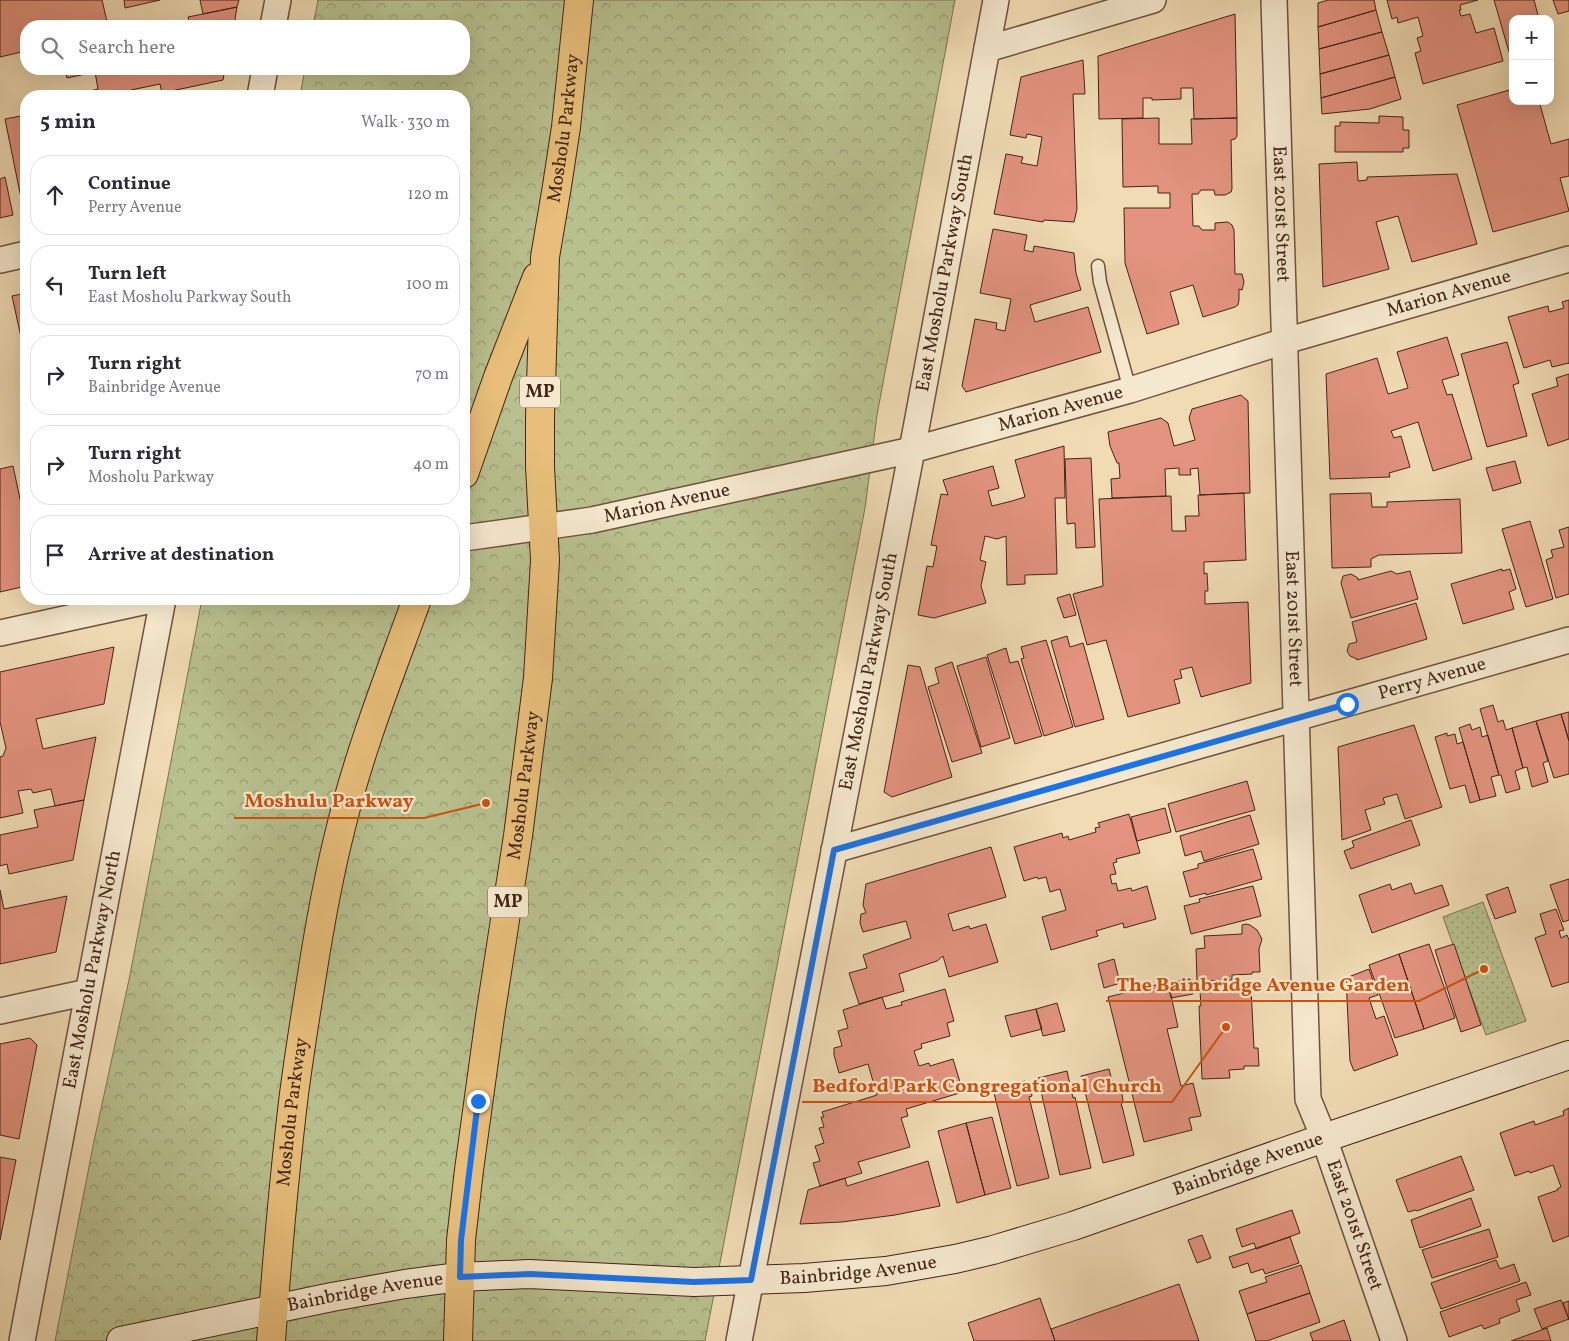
<!DOCTYPE html>
<meta charset="utf-8">
<style>
body{margin:0;font-family:Vollkorn,serif;background:#f2f2f3;color:#2b2b33}
.controls{position:absolute;right:15px;top:15px;display:grid;overflow:hidden;border-radius:10px;box-shadow:0 5px 20px #0002}
.controls button{width:45px;height:45px;display:grid;place-items:center;padding:0;border:0;border-bottom:1px solid #e1e1e2;background:#fff;color:#2b2b33;font:25px sans-serif}
.stop{position:absolute;width:15px;height:15px;margin:-11px;border:4px solid #1a73e8;border-radius:50%;background:#fff}
.stop.end{background:#1a73e8;border-color:#fff;box-shadow:0 1px 5px #0008}
.list{margin:0;padding:0;list-style:none}
h2{display:flex;justify-content:space-between;align-items:center;height:65px;margin:0;padding:0 20px;font-size:21px}
h2 small{font-size:16px;font-weight:400;color:#7c7c81}
.list li{display:grid;grid-template-columns:32px 1fr auto;gap:15px;align-items:center;box-sizing:border-box;height:80px;margin:0 10px 10px;padding:0 10px;border:1px solid #e1e1e2;border-radius:20px}
.list b{display:block;font-size:19px;white-space:nowrap}
.list p{margin:0;font-size:16px;white-space:nowrap;color:#7c7c81}
.list em{font-size:16px;font-style:normal;color:#7c7c81}
.icon{flex:none;width:28px;height:28px;fill:none;stroke:currentColor;stroke-width:2;stroke-linecap:round;stroke-linejoin:round}
.map{position:relative;flex:none;width:1569px;height:1341px;overflow:hidden}
.search{position:absolute;background:#fff;box-shadow:0 5px 20px #0002;left:20px;top:20px;width:450px;height:55px;display:flex;align-items:center;gap:12px;box-sizing:border-box;padding:0 18px;border-radius:20px;color:#7c7c81;font-size:19px}
.panel{position:absolute;background:#fff;box-shadow:0 5px 20px #0002;left:20px;top:90px;width:450px;height:515px;border-radius:20px}
.map>svg:first-child{display:block}
.forest{fill:url(#forest-crowns);stroke:#7e7252}
.garden{fill:url(#garden-dots);stroke:#7e7252}
.building{fill:#e3937f;stroke:#432417}
.lines{fill:none;stroke-linecap:round;stroke-linejoin:round}
.service-casing{stroke:#6e523e;stroke-width:15}
.minor-casing{stroke:#6e523e;stroke-width:28}
.secondary-casing{stroke:#432417;stroke-width:30}
.primary-casing{stroke:#432417;stroke-width:30}
.service{stroke:#f5e8ce;stroke-width:12}
.minor{stroke:#f5e8ce;stroke-width:25}
.secondary{stroke:#f5e8ce;stroke-width:28}
.primary{stroke:#e8be7a;stroke-width:28}
.route{stroke:#1a73e8;stroke-width:6}
.labels{text-anchor:middle;dominant-baseline:central;stroke-width:4.5;stroke-linejoin:round;paint-order:stroke}
.shield{fill:#f5e8ce;stroke:#785f4e;stroke-width:1}
.shield-label{font-size:18px;font-weight:bold;fill:#432417}
.street-label{font-size:19px;fill:#432417;stroke:#f5e8ce}
.leader{fill:none;stroke:#cf510e;stroke-width:2}
.callout-dot{fill:#cf510e;stroke:#f5e8ce;stroke-width:2}
.callout-label{font-size:20px;text-anchor:middle;font-weight:bold;fill:#cf510e;stroke:#f5e8ce;stroke-width:4.5;stroke-linejoin:round;paint-order:stroke}
</style>
<div class="map">
<svg width="1569" height="1341" viewBox="0 0 1569 1341">
<defs>
<pattern id="forest-crowns" width="20" height="18" patternUnits="userSpaceOnUse" patternTransform="scale(1.25)"><rect width="20" height="18" fill="#b8c08e"/><path d="M2 6a3 3 0 1 1 6 0M12 15a3 3 0 1 1 6 0" fill="none" stroke="#979c73"/></pattern>
<pattern id="garden-dots" width="8" height="8" patternUnits="userSpaceOnUse" patternTransform="scale(1.25)"><rect width="8" height="8" fill="#b8c08e"/><path d="M2 2h.1M6 6h.1" fill="none" stroke="#979c73" stroke-width="1.8" stroke-linecap="round"/></pattern>
</defs>
<rect width="100%" height="100%" fill="#f0dbb4"/>
<filter id="stains"><feTurbulence type="fractalNoise" baseFrequency=".004" numOctaves="4"/><feColorMatrix values="0 0 0 0 .2 0 0 0 0 .09 0 0 0 0 .02 0 0 0 .5 -.17"/></filter>
<radialGradient id="worn" r=".72"><stop offset=".6" stop-color="#630" stop-opacity="0"/><stop offset="1" stop-color="#630" stop-opacity=".3"/></radialGradient>
<path class="forest" d="M318 0H955L877 415 865 508 705 1341H55L94 1141 130 975 202 599H464V96H300L305 69H464V26H313Z"/>
<path class="garden" d="M1483 902 1526 1021 1486 1035 1443 917Z"/>
<path class="building" d="M0 0H102L108 26H26V51L0 57Z
M124 0H160L125 8Z
M200 0H239L237 7 203 14Z
M1328 0H1374L1376 10 1318 27V3Z
M1387 0H1478L1460 5 1461 10H1459L1461 16 1470 14 1476 33 1494 28 1503 61 1423 84 1415 53 1421 51 1417 38 1423 36 1418 17 1398 23 1397 17 1392 19Z
M1494 0H1534L1539 19H1513V51L1509 52Z
M1553 0H1569V11L1558 14Z
M237 7 234 26H190L188 17Z
M1376 10 1382 32 1319 49 1318 27Z
M1235 14 1237 118 1194 119 1193 88H1181V99L1152 100V98H1143V118L1099 119 1098 56Z
M1382 32 1389 55 1320 74 1319 49Z
M1389 55 1395 77 1321 98 1320 74Z
M1083 60 1085 94H1073L1077 209 1074 222 1044 220 1043 222 994 214 1006 154 1023 157 1021 163 1037 166 1042 137 1027 134 1026 138 1010 135 1021 77Z
M65 69H225L223 80 162 93 160 84 131 90 132 96H71L98 89 95 72 67 78Z
M1395 77 1401 99 1370 109 1322 114 1321 98Z
M1513 89V101H1539L1551 144 1569 139V176L1560 178 1569 211 1493 232 1457 105Z
M26 115V197L21 198 5 119Z
M1379 116 1403 117V130H1409V148H1403V152H1335V126H1340V122L1379 123Z
M1159 118V144H1192L1191 119 1237 118V136L1235 139 1231 140 1232 189 1231 192 1225 195H1215L1214 190H1201L1198 194H1192L1193 226H1199L1202 230H1215V223L1228 222 1232 225 1234 230 1235 274H1242L1244 282 1242 290 1239 289V300L1238 305 1235 307 1203 317 1193 285 1170 292 1179 324 1147 334 1125 263 1124 208H1170V193H1158V186L1123 187 1122 119Z
M1357 162 1358 181 1367 180V177L1457 174 1477 244 1412 262 1398 216 1376 222 1389 269 1323 287 1319 164Z
M5 177 13 215 0 218V179Z
M993 229 1027 235 1024 250 1033 252 1034 246 1074 253 1076 273 1081 290 1030 305 1035 322 1088 307 1101 352 966 392 962 386 975 319 997 323 996 329 1005 331 1011 299 980 293Z
M26 293V351H24L12 296Z
M1569 300V364V363L1552 367 1550 360 1524 368 1508 317 1548 306 1549 312 1564 308 1562 302Z
M1447 337 1459 375 1442 380 1447 395 1452 394 1472 459 1433 471 1418 422 1391 431 1394 438 1401 436 1410 467 1389 473 1390 477 1330 479 1326 374 1377 358 1388 394 1408 388 1397 352Z
M1507 342 1519 383 1513 385 1527 436 1487 447 1461 354Z
M1569 374V439L1548 446 1532 394 1558 386 1556 378Z
M1241 395 1248 401 1250 493 1200 495 1198 468 1190 469 1191 475H1179V468L1165 469 1166 496 1112 498 1111 479 1120 478 1119 463H1117L1110 446 1108 432 1161 418 1168 423 1174 446 1195 440 1189 418 1192 409Z
M1064 446 1065 498H1055L1057 574 1025 575V584L1007 585 1006 536 997 539 985 536 980 560 986 562 981 586 986 603 934 618 918 615 927 566 933 567 937 546 931 545 941 494 948 495 943 480 993 466 999 488 988 491 992 506 1012 501 1025 497 1015 460Z
M1091 458 1095 547 1076 548 1075 523 1067 524 1065 459Z
M1515 461 1521 483 1493 491 1486 468Z
M13 466 26 527V586L0 592V469Z
M1244 493 1246 560 1204 562V574L1207 573 1208 591H1205V604L1248 602 1251 683 1201 697 1192 667 1180 670 1182 678 1174 680 1180 703 1128 717 1106 640 1087 645 1073 594 1103 586 1099 499 1171 496 1172 531H1186L1185 516H1199L1198 495Z
M1371 493 1372 507H1387V502L1460 499 1462 553 1379 555 1371 559V567L1332 568 1330 494Z
M1530 521 1553 599 1526 607 1502 529Z
M1569 527V594L1556 598 1546 560 1553 557 1551 550 1564 547 1559 530Z
M1502 569V571L1510 569 1516 589 1509 592 1514 609 1463 624 1451 584Z
M1391 571 1397 574 1410 571 1418 599 1351 618 1341 583 1343 576 1351 574 1358 578V580Z
M1070 594 1076 615 1064 618 1057 598Z
M1416 603 1427 639 1357 660V659L1350 656 1347 651 1349 644 1357 642 1352 622Z
M1067 636 1070 647 1083 643 1104 719 1075 727 1051 641Z
M1046 640 1073 727 1044 736 1021 659 1024 658 1021 647Z
M114 647 104 704 36 719 43 749 96 737 84 800 55 806 51 789 33 793 31 789 18 791 23 813 0 818V757L3 756 6 748 0 722V672Z
M1006 648 1010 663 1018 661 1042 736 1015 744 987 655Z
M986 657 1010 738 981 747 957 666Z
M952 662 982 753 952 762 928 687 939 683 935 668Z
M908 665 920 667 952 777 892 797 884 792Z
M1493 705 1498 722 1503 720 1506 730 1512 728 1523 768 1515 771 1520 789 1506 793 1501 775H1499L1480 709Z
M1569 712V741L1561 714Z
M1561 714 1569 741V774L1554 778 1536 721Z
M1536 721 1548 761 1543 763 1548 782 1532 787 1527 767 1523 768 1512 728Z
M1470 724 1472 730 1480 727 1482 737 1488 735 1499 775 1491 777 1496 796 1480 800 1459 728Z
M1414 725 1442 807 1405 819 1397 794 1383 798 1385 804 1365 810 1371 830 1342 840 1338 747Z
M1447 733V736L1455 734 1457 744 1463 742 1480 800 1470 803 1465 785 1450 789 1435 737Z
M1247 781 1255 810 1176 832 1168 804Z
M84 800 73 860 9 874 7 864 0 866V835L38 827 34 810Z
M1165 808 1171 832 1137 841 1131 817Z
M1129 814 1140 853 1116 859 1117 862 1113 863 1116 874 1110 875 1112 884 1116 883 1118 891 1131 888 1132 891 1147 886 1156 919 1124 928 1123 923 1096 931 1098 936 1051 950 1042 917 1066 910 1060 889 1050 892 1046 877 1038 879 1037 877 1024 881 1014 847 1062 833 1063 838 1068 836 1069 840 1096 832 1095 828 1100 827 1098 823Z
M1250 815 1259 844 1204 861 1201 851 1185 856 1180 836Z
M1411 820 1420 845 1351 869 1344 851 1354 847 1352 841Z
M991 847 1006 897 948 914 953 931 969 926 970 929 986 924 998 962 949 977 943 956 937 961 899 974 904 991 859 1004 849 973 867 968 863 955 911 938 906 921 863 932 860 923 861 914 866 913 863 905 866 884Z
M1253 849 1262 879 1206 895V893L1190 897 1183 872 1198 868V864Z
M1569 879V920L1563 922 1550 885Z
M1411 883 1415 894 1442 885 1449 905 1372 933 1359 895 1390 884 1392 890Z
M1253 886 1261 916 1191 934 1184 906 1200 902 1199 899Z
M1508 887 1516 912 1495 919 1486 895Z
M0 890 4 909 67 896 56 952 0 964Z
M1556 909 1564 930 1559 931 1561 938 1567 935 1569 940V982L1552 987 1535 938 1546 934 1540 914Z
M1246 924 1250 925 1257 930 1262 939 1259 949 1260 972H1252V974L1232 975V980L1197 981 1196 949 1205 948 1204 936 1242 934V925Z
M1429 944 1455 1018 1424 1029 1399 954Z
M1454 944 1481 1025 1461 1032 1435 950Z
M1399 954 1424 1029 1395 1038 1369 965Z
M1114 959 1120 983 1104 988 1098 964Z
M1369 969 1378 995 1369 998 1376 1019 1384 1016 1398 1055 1354 1071 1350 1061 1346 978Z
M1190 979 1193 994 1171 998 1168 983Z
M1168 982 1178 1027 1167 1029 1181 1086 1193 1083 1201 1116 1189 1118 1192 1130 1144 1142 1108 997Z
M1251 988 1254 1048H1258L1259 1066H1244V1069L1229 1070 1230 1078 1202 1079 1199 1006H1201L1200 991Z
M945 989 954 1021 947 1023 950 1036 921 1044 922 1048 914 1051 919 1066 929 1063 930 1066 953 1059 963 1092 906 1109 908 1116 901 1118 910 1147 858 1162 862 1173 820 1186 813 1163 820 1161 815 1146 824 1143 819 1128 824 1127 821 1117H824L822 1112 877 1095 868 1064 839 1073 834 1055V1048L842 1046 838 1031 848 1028 843 1010 882 997 886 1009 902 1005 901 1002Z
M1057 1003 1065 1031 1043 1036 1036 1009Z
M1036 1009 1042 1029 1011 1037 1005 1016Z
M30 1038 37 1045 19 1139 0 1135V1044Z
M1109 1069 1113 1085 1118 1087 1122 1094 1123 1100 1121 1106H1122L1134 1155 1103 1163 1081 1076Z
M1067 1071 1073 1098 1075 1097 1091 1168 1060 1175 1038 1078Z
M1025 1081 1026 1088 1030 1087 1032 1096 1029 1097 1049 1178 1017 1186 993 1089Z
M1569 1108V1236L1553 1242 1538 1197 1558 1190 1557 1189 1561 1187 1553 1165 1530 1173 1529 1171 1515 1176 1500 1133 1534 1121 1535 1125 1564 1115 1563 1111Z
M992 1117 1011 1188 985 1195 966 1123Z
M966 1123 985 1195 957 1203 938 1131Z
M1461 1156 1474 1190 1417 1211 1416 1210 1408 1212 1396 1180Z
M0 1157 16 1160 0 1240Z
M928 1161 940 1206 895 1215 842 1222 800 1224 808 1190 845 1178 847 1186Z
M1471 1198 1481 1226 1420 1248 1411 1220Z
M1292 1210 1300 1233 1256 1249 1254 1243 1242 1247 1236 1229Z
M1489 1229 1498 1257 1432 1278 1422 1250Z
M1202 1235 1211 1258 1197 1263 1188 1240Z
M1290 1237 1299 1263 1265 1274 1263 1269 1251 1273 1248 1263 1233 1268 1229 1257Z
M1496 1260 1500 1269 1514 1264 1520 1281 1441 1309 1431 1283Z
M1301 1265 1310 1293 1247 1314 1239 1291 1267 1282 1265 1277Z
M1526 1282 1531 1295 1516 1300 1520 1311 1499 1319 1500 1323 1484 1329 1482 1325 1449 1337 1440 1312Z
M1179 1284 1199 1341H1055L1051 1329Z
M1310 1293 1320 1322 1267 1341H1256L1247 1314Z
M1040 1298 1055 1341H974L968 1323Z
M1561 1300 1569 1319 1542 1329 1534 1309Z
M1569 1301V1320L1563 1303Z
M1344 1320 1351 1341H1313L1310 1333Z
M1547 1328 1551 1341H1511Z"/>
<g class="lines">
<g class="service-casing">
<path id="service" d="M1098 266 1100 282 1130 390"/>
</g>
<g class="minor-casing">
<g id="minor">
<path id="s1" d="M1274 0 1308 1099 1324 1138 1394 1341"/>
<path d="M273 26 278 0"/>
<path d="M987 49 1153 0"/>
<path d="M260 96 265 69"/>
<path d="M0 260 26 254"/>
<path id="s2" d="M464 538 592 520 912 450 1130 390 1285 341 1569 259"/>
<path d="M0 633 156 599"/>
<path id="s3" d="M834 850 1569 640"/>
<path d="M0 1011 88 992"/>
<path id="s4" d="M22 1341 163 599"/>
<path id="s5" d="M739 1341 912 450 996 0"/>
</g>
</g>
<g class="secondary-casing">
<g id="secondary">
<path id="s6" d="M121 1341 332 1297 405 1284 459 1277 529 1274 694 1282 804 1278 886 1271 955 1259 993 1250 1073 1226 1324 1138 1569 1055"/>
</g>
</g>
<g class="primary-casing">
<g id="primary">
<path d="M464 474 498 377 537 277"/>
<path id="s7" d="M271 1341C277 1259 284 1176 294 1094 299 1056 305 1018 311 981 319 929 328 878 341 827 360 749 390 674 417 599"/>
<path id="s8" d="M458 1341 461 1240 469 1170 490 1017 518 836 538 678 545 560 540 467V417L545 257 557 186 566 127 579 0"/>
</g>
</g>
<use href="#service" class="service"/>
<use href="#minor" class="minor"/>
<use href="#secondary" class="secondary"/>
<use href="#primary" class="primary"/>
</g>
<g class="lines">
<path class="route" d="M478 1101 461 1240 460 1277 530 1274 694 1282 751 1280 834 850 1347 704"/>
</g>
<g class="labels">
<g class="shield">
<rect x="520" y="376.5" width="40" height="31" rx="4"/>
<rect x="488" y="886.5" width="40" height="31" rx="4"/>
</g>
<g class="shield-label">
<text x="540" y="392">MP</text>
<text x="508" y="902">MP</text>
</g>
<g class="street-label">
<text stroke="none"><textPath href="#s8" startOffset="1220">Mosholu Parkway</textPath></text>
<text stroke="none"><textPath href="#s1" startOffset="214">East 201st Street</textPath></text>
<text stroke="none"><textPath href="#s5" startOffset="1088">East Mosholu Parkway South</textPath></text>
<text stroke="none"><textPath href="#s2" startOffset="1016">Marion Avenue</textPath></text>
<text stroke="none"><textPath href="#s2" startOffset="611">Marion Avenue</textPath></text>
<text stroke="none"><textPath href="#s2" startOffset="206">Marion Avenue</textPath></text>
<text stroke="none"><textPath href="#s1" startOffset="619">East 201st Street</textPath></text>
<text stroke="none"><textPath href="#s5" startOffset="682">East Mosholu Parkway South</textPath></text>
<text stroke="none"><textPath href="#s3" startOffset="622">Perry Avenue</textPath></text>
<text stroke="none"><textPath href="#s8" startOffset="560">Mosholu Parkway</textPath></text>
<text stroke="none"><textPath href="#s4" startOffset="378">East Mosholu Parkway North</textPath></text>
<text stroke="none"><textPath href="#s7" startOffset="230">Mosholu Parkway</textPath></text>
<text stroke="none"><textPath href="#s6" startOffset="1150">Bainbridge Avenue</textPath></text>
<text stroke="none"><textPath href="#s1" startOffset="1234">East 201st Street</textPath></text>
<text stroke="none"><textPath href="#s6" startOffset="744">Bainbridge Avenue</textPath></text>
<text stroke="none"><textPath href="#s6" startOffset="249">Bainbridge Avenue</textPath></text>
</g>
</g>
<path class="leader" d="M486 803L424 818H234M1484 969L1419 1001H1106M1226 1027L1172 1102H802"/>
<g class="callout-dot">
<circle cx="486" cy="803" r="5"/>
<circle cx="1484" cy="969" r="5"/>
<circle cx="1226" cy="1027" r="5"/>
</g>
<g class="callout-label">
<text x="329" y="807">Moshulu Parkway</text>
<text x="1263" y="991">The Bainbridge Avenue Garden</text>
<text x="987" y="1092">Bedford Park Congregational Church</text>
</g>
<rect width="100%" height="100%" filter="url(#stains)"/>
<rect width="100%" height="100%" fill="url(#worn)"/>
</svg>
<div class="controls">
<button>+</button>
<button>−</button>
</div>
<div class="stop" style="left:1347px;top:704px"></div>
<div class="stop end" style="left:478px;top:1101px"></div>
<div class="search"><svg class="icon" aria-label="search" viewBox="0 0 24 24"><circle cx="10" cy="10" r="6"/><path d="M15 15l6 6"/></svg>Search here</div>
<section class="panel">
<h2>5 min<small>Walk · 330 m</small></h2>
<ul class="list">
<li><svg class="icon" aria-label="ahead" viewBox="0 0 24 24"><path d="M12 20V5M6 11l6-6 6 6"/></svg><div><b>Continue</b><p>Perry Avenue</p></div><em>120 m</em></li>
<li><svg class="icon" aria-label="left" viewBox="0 0 24 24"><path d="M17 20v-9H6M10 6l-5 5 5 5"/></svg><div><b>Turn left</b><p>East Mosholu Parkway South</p></div><em>100 m</em></li>
<li><svg class="icon" aria-label="right" viewBox="0 0 24 24"><path d="M7 20v-9h11M14 6l5 5-5 5"/></svg><div><b>Turn right</b><p>Bainbridge Avenue</p></div><em>70 m</em></li>
<li><svg class="icon" aria-label="right" viewBox="0 0 24 24"><path d="M7 20v-9h11M14 6l5 5-5 5"/></svg><div><b>Turn right</b><p>Mosholu Parkway</p></div><em>40 m</em></li>
<li><svg class="icon" aria-label="arrive" viewBox="0 0 24 24"><path d="M6 21V4h12l-3 4 3 4H6"/></svg><div><b>Arrive at destination</b></div></li>
</ul>
</section>
</div>
